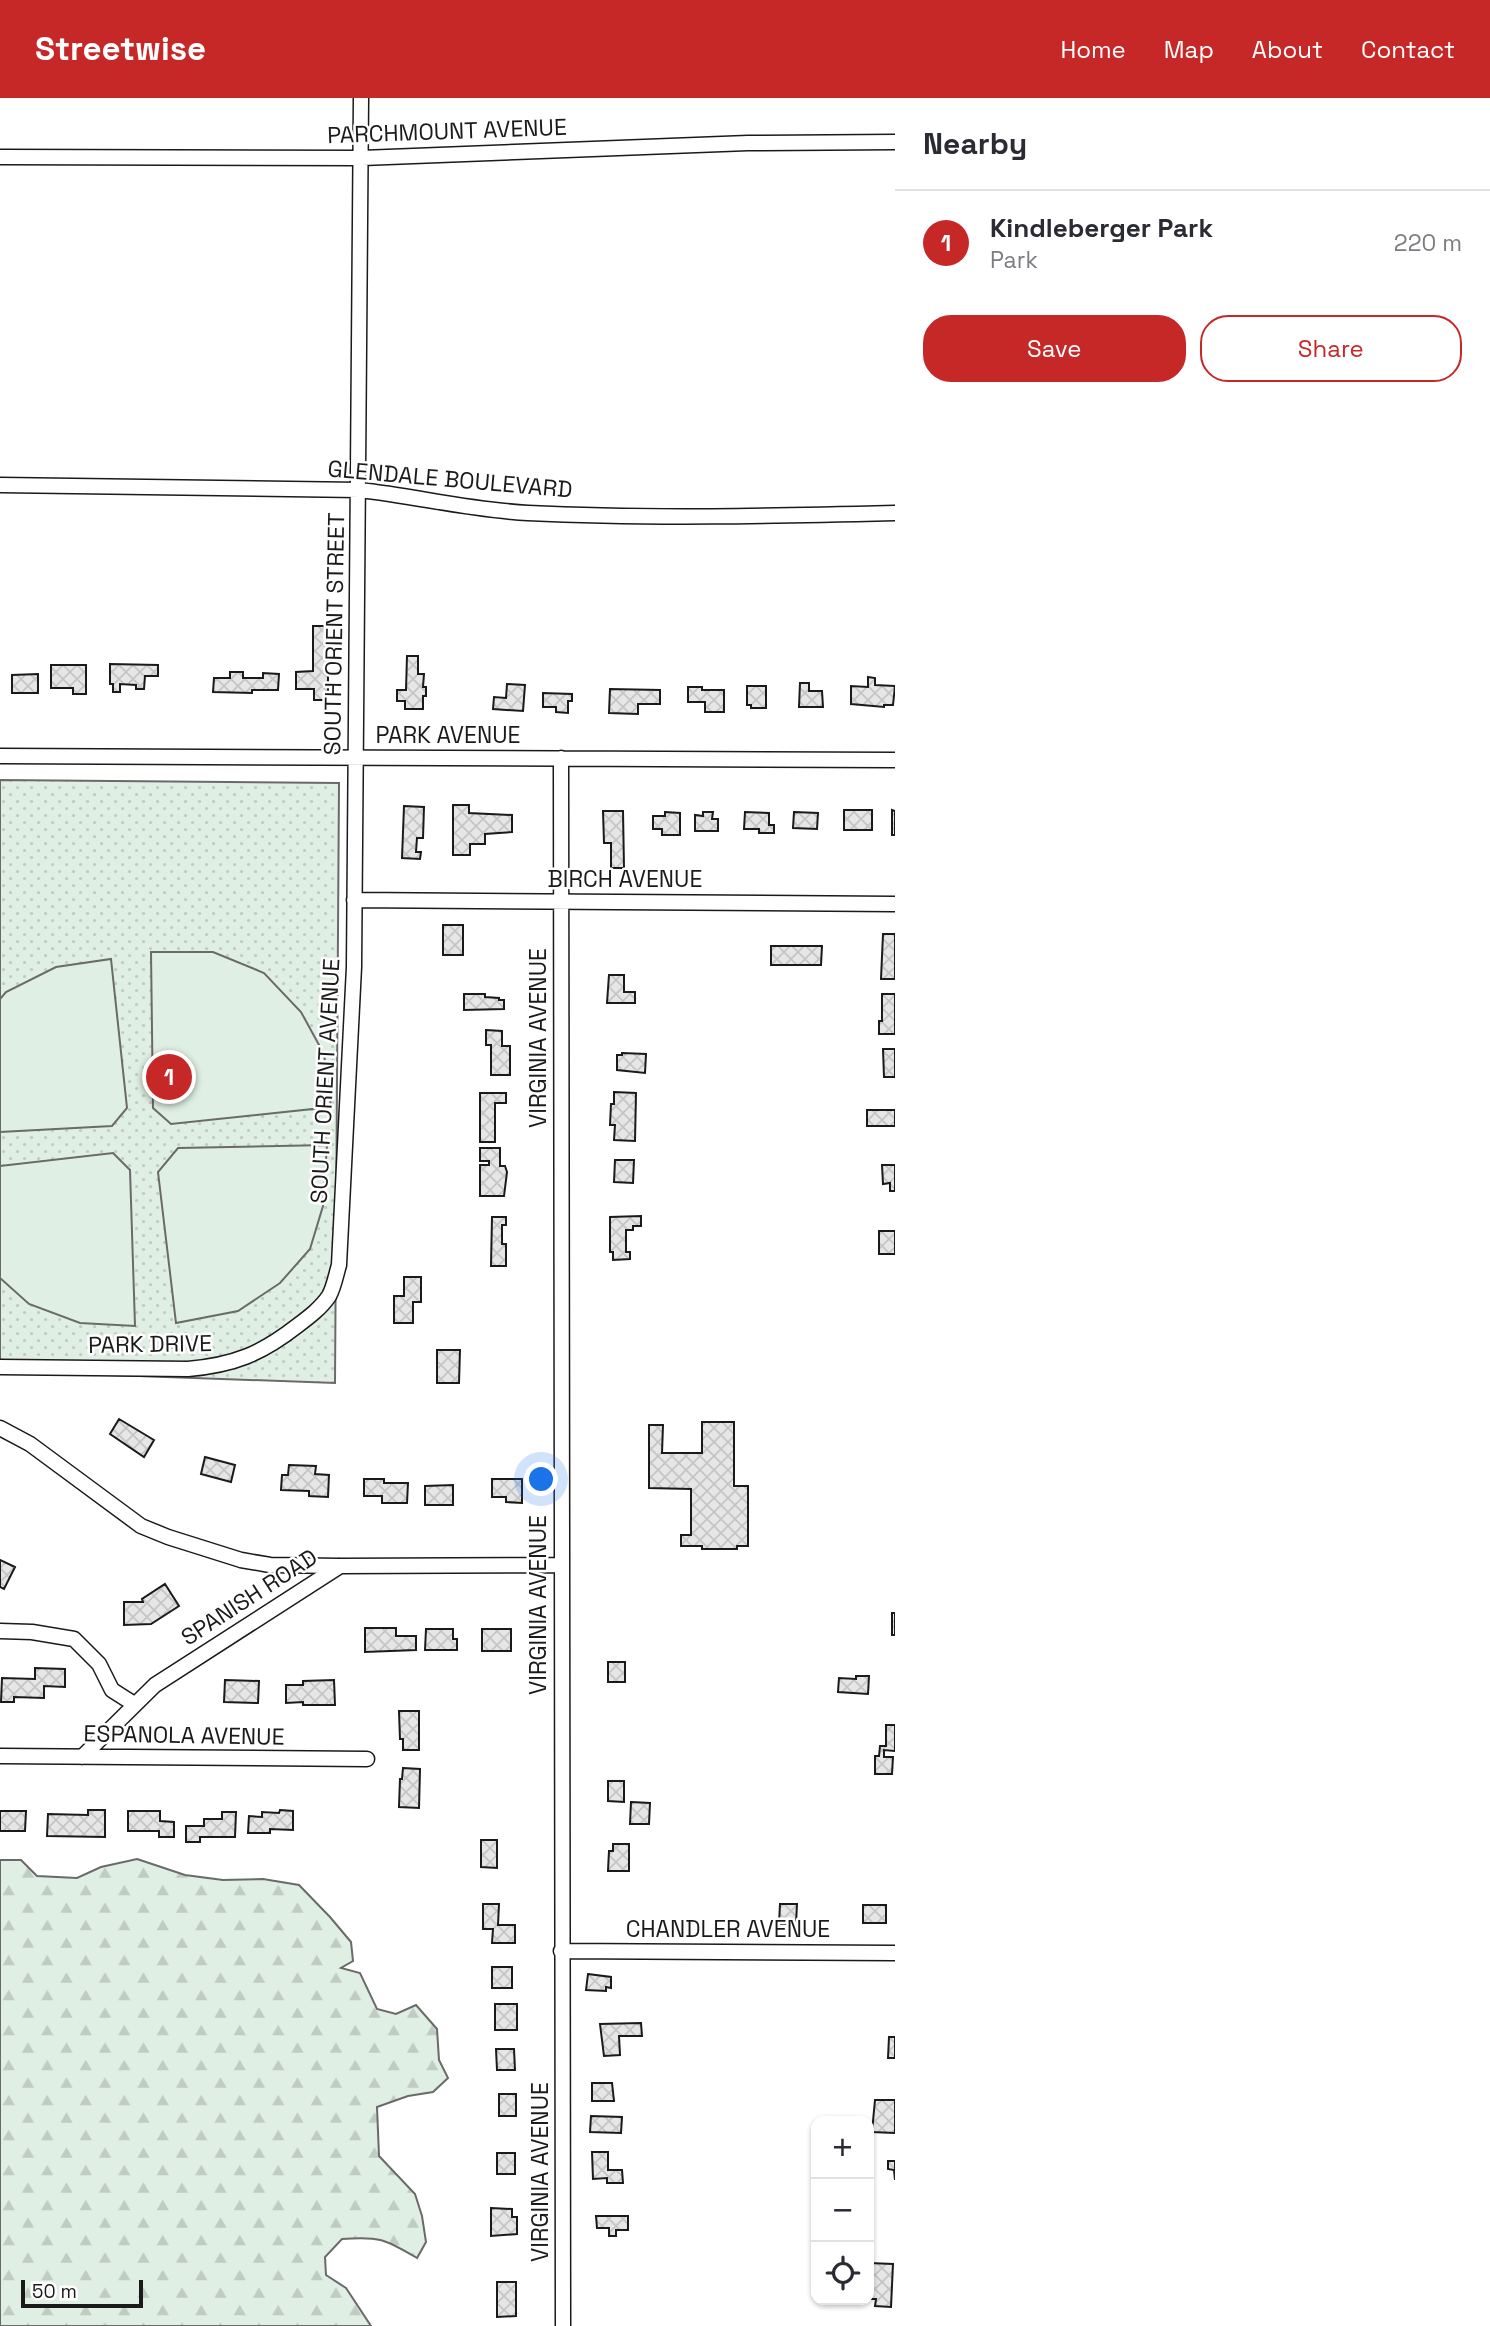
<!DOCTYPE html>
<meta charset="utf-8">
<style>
body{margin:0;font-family:"Space Grotesk",sans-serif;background:#f7f7f7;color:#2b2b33}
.controls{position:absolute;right:21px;bottom:21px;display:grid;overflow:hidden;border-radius:14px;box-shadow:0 2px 5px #0004}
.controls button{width:63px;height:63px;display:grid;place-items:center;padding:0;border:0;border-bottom:2px solid #e1e1e2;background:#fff;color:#2b2b33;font:35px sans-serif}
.scale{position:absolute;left:21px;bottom:18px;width:122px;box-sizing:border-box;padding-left:7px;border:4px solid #1a1a1a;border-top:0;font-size:19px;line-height:24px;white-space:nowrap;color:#1a1a1a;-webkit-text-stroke:5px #fff;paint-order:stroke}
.you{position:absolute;left:542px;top:1382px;width:24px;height:24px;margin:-18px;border:5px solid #fff;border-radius:50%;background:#1a73e8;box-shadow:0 0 0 10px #1a73e833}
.badge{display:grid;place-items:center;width:46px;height:46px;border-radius:50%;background:#c62828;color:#fff;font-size:23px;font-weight:700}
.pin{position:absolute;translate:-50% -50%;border:4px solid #fff;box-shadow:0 2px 7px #0006}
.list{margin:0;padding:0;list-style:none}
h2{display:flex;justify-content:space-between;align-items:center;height:91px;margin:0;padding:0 28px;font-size:30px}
h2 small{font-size:23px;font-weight:400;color:#7c7c81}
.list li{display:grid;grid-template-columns:46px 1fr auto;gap:21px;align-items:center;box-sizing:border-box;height:105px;padding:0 28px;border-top:2px solid #e1e1e2}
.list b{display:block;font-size:26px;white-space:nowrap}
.list p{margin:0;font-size:23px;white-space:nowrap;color:#7c7c81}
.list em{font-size:23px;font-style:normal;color:#7c7c81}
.actions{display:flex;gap:14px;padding:21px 28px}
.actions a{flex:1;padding:16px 0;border:2px solid #c62828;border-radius:28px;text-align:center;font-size:24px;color:#c62828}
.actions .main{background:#c62828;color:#fff}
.icon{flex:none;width:38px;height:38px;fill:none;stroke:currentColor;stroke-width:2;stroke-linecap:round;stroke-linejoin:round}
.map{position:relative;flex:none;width:895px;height:2228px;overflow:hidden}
header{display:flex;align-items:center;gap:42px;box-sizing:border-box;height:98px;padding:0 35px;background:#c62828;color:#fff}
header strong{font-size:33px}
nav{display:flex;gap:38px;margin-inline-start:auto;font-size:24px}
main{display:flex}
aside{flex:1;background:#fff}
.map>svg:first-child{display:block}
.forest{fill:url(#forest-firs);stroke:#6a6a6a;stroke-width:2}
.park{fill:url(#park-dots);stroke:#6a6a6a;stroke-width:2}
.pitch{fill:#e0efe3;stroke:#6a6a6a;stroke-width:2}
.building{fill:url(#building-cross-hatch);stroke:#1a1a1a;stroke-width:2}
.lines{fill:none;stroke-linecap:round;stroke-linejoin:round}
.minor-casing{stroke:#1a1a1a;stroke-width:17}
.minor{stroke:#fff;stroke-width:14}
.labels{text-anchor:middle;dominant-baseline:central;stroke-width:5;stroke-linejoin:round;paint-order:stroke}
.street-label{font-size:23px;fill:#1a1a1a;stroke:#fff}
</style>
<header>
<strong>Streetwise</strong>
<nav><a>Home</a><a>Map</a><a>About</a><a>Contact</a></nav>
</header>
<main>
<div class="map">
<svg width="895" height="2228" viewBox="0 0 895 2228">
<defs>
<pattern id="forest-firs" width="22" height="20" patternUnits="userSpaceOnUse" patternTransform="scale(1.75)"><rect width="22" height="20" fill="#e0efe3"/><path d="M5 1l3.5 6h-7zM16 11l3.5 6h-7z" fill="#c0ccc2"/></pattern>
<pattern id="park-dots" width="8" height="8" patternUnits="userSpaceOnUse" patternTransform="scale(1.75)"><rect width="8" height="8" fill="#e0efe3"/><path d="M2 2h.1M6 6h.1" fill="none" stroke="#c0ccc2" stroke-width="1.8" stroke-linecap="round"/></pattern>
<pattern id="building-cross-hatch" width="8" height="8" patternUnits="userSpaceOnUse" patternTransform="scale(1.75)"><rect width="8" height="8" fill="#e6e6e6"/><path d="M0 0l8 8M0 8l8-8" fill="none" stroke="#c5c5c5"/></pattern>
</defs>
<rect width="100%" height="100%" fill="#fff"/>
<path class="forest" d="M137 1761 185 1777 223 1782 263 1781 299 1787 330 1819 351 1844 353 1863 341 1870 360 1875 377 1911 396 1916 416 1907 437 1931 439 1962 448 1980 433 1994 408 1998 377 2009 379 2058 415 2096 422 2118 426 2144 417 2160C385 2141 379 2138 342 2141L325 2159 326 2177 346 2190 371 2228H0V1762H21L37 1778 77 1780 101 1769Z"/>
<path class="park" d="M0 682 339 685 335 1285 0 1273Z"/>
<path class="pitch" d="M151 854H213L264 875 301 914 324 956 331 1009 171 1026 153 1010Z
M111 861 127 1010 112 1028 0 1034V901L6 894 56 869Z
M327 1047 323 1108 310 1151 280 1185 238 1213 176 1225 158 1074 178 1050Z
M113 1055 130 1072 135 1228 80 1225 29 1206 0 1180V1068Z"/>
<path class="building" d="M313 528H328V602H314V591H296V574L313 573Z
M407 558H418V576H424L423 589H426V598H423V611H405V603H397V592H406Z
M110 566 158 567V578H145L144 591H136V587L120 586V594H113V586H110Z
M51 567H86V596H73V590H51Z
M230 574H243V580H263V575L279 576 278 592H252V595L213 594 214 580H230Z
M38 576V595H12V577Z
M868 579 875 580V587L895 588 893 607H884V609L851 606V588L868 589Z
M800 585H809V593H822L823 609H799Z
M507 586 525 587 523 613 493 611 494 599 506 600Z
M747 588H766V610H751V607H747Z
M688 589H702V592H724V614H705V604H688Z
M610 591 660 592V606H638V616L609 615Z
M543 595 572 596V603H568V615L556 614V609H543Z
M453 707H469V715L512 717V734L485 736V746H470V757H453Z
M404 708 424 709 423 740H417L416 754H421L420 761 402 760Z
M844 712H872V732H844Z
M892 712 895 713V737H892Z
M603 713H623L624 770H611V745H604Z
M665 714 680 715V737H662V731H653V718H665Z
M703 714H713L712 721H718V733H695V717L703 718Z
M745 714 769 715V727H774V735H759V731H744Z
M794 714 818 715 817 731 793 730Z
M443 827H463V857H443Z
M883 836H895V881H881Z
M771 848H822L821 867H771Z
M609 877H624V894H635V905H607Z
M464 896H485V899L499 900V902H504V911L464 912Z
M882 896H895V936H879V923H882Z
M486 932 502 933V948H510V977H491V947H486Z
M883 951H895V979H884Z
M622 955 646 956 645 975 617 972V957H622Z
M614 994 636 995 635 1043 614 1042 615 1027H610L611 1006H614Z
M480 995H506V1005H495V1044H480Z
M867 1012H895V1028H867Z
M480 1050H500V1068H505L507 1074 504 1098H480V1067H489V1063H480Z
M615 1062H634L633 1085 614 1084Z
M882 1067H895V1093H890V1085L883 1086Z
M641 1118V1128H633V1132H626V1154H630V1161L613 1162V1154H610V1119Z
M492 1119H506V1127H502V1146H506V1168H491Z
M879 1133H895V1156H879Z
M404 1179H421V1204H413V1225H394V1198H404Z
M437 1252H460L459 1285H437Z
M119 1321 154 1342 144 1359 110 1336Z
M702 1324H734V1388H748V1448H737V1451H702V1448H681V1437H691V1391L649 1390V1327H663L662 1355H702Z
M205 1359 235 1367 231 1384 201 1376Z
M289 1367 316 1368 315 1376 329 1377 328 1399 309 1398V1393L281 1392 282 1377H288Z
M364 1381H384V1385H408L407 1405H382V1398H364Z
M492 1381H522V1405L506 1404V1399H492Z
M453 1387V1407H425V1388Z
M0 1462 15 1469 4 1491 0 1489Z
M165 1486 179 1508 151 1526 124 1527V1504H143L142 1501Z
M892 1515H895V1537H892Z
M365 1530H396V1538H416V1552L365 1554Z
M426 1531H453V1541H457V1552H425Z
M482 1531H511V1553H482Z
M608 1564H625V1584H608Z
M35 1570 65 1571V1589L44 1588V1600L14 1599V1604H1L2 1580 35 1581Z
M856 1578H869L868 1596 838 1594 839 1580 856 1581Z
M225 1582 259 1583 258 1605 224 1604Z
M334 1582 335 1607H303V1604L286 1605V1587H303V1583Z
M399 1613H419V1652H403V1641H400Z
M886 1627H895V1653L884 1652V1659H893L892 1676H875V1658H879L880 1648H886Z
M403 1670 420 1671 419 1710 399 1709 400 1681H402Z
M608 1683H624V1704L608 1703Z
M631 1704 650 1705 649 1726H630Z
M88 1712H105V1739L47 1738 48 1716 88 1717Z
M280 1712 293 1713V1732L270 1731V1735H248L249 1718 262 1719V1714L279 1715Z
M0 1713H26L25 1733H0Z
M128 1713H160V1723L174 1724V1739H159V1733H128Z
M222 1714H236L235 1739H200V1744H186V1728H204V1721H222Z
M481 1742H497V1770L481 1769Z
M613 1746H629V1773H608L609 1753H613Z
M483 1806H499L498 1827H515V1845H492L493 1831H483Z
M780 1806H797L796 1826H779Z
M863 1807H886V1825H863Z
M492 1869H512V1890H492Z
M588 1876 611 1879V1890L606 1889V1893L586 1892Z
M495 1906H517V1932H495Z
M641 1925 642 1938H619L620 1957 604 1958 600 1926Z
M889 1939H895V1960H888Z
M496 1951H514L515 1972H497Z
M592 1985H612L614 2003H592Z
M499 1996H516V2018H499Z
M875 2002H895V2035L872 2034Z
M591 2018 622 2019 621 2035 590 2034Z
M592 2054H608V2072H622L623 2085H607V2080L593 2081Z
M497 2055H515V2076H497Z
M888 2063H895V2082L894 2072 888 2071Z
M491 2110 512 2111V2119H517V2136L491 2138Z
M596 2118H628V2132H616V2138H609V2130H597Z
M869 2165 893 2166 891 2209 875 2208 876 2201H869Z
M497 2184H516V2218L497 2219Z"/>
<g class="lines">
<g class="minor-casing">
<path id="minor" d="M0 59 362 60 748 45 895 44
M0 387 359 392C415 398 471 412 528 415 650 421 773 418 895 415
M0 658 895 662
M561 660 563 2228
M354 802 895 806
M0 1269 188 1271C234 1267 261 1256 297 1228 309 1219 321 1210 329 1198 334 1189 336 1177 339 1167L354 869 361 0
M0 1330 30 1346 141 1428 168 1439 241 1462 270 1467 339 1468
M0 1533 32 1534 74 1541 99 1566 112 1592 134 1606
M0 1658 367 1661
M82 1659 155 1587 340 1468 561 1467
M561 1853 895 1855"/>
</g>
<use href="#minor" class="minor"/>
</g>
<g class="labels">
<g class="street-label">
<text transform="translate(447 33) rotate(-2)">PARCHMOUNT AVENUE</text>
<text transform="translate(450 381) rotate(5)">GLENDALE BOULEVARD</text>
<text transform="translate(334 536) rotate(-89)">SOUTH ORIENT STREET</text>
<text x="448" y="637">PARK AVENUE</text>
<text x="625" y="781">BIRCH AVENUE</text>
<text transform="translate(538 940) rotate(-90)">VIRGINIA AVENUE</text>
<text transform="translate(325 983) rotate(-87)">SOUTH ORIENT AVENUE</text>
<text transform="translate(150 1246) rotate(-1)">PARK DRIVE</text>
<text transform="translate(249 1499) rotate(-33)">SPANISH ROAD</text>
<text transform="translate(538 1507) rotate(-90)">VIRGINIA AVENUE</text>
<text transform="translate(184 1637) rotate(1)">ESPANOLA AVENUE</text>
<text x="728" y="1831">CHANDLER AVENUE</text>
<text transform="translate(540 2074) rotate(-90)">VIRGINIA AVENUE</text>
</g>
</g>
</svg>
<div class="controls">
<button>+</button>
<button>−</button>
<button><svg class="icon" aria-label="locate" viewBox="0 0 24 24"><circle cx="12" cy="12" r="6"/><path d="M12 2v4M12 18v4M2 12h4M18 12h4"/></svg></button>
</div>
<div class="scale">50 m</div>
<div class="you"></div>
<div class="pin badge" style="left:169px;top:979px">1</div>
</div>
<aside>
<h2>Nearby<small></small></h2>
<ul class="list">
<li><span class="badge">1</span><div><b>Kindleberger Park</b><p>Park</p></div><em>220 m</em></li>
</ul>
<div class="actions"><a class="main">Save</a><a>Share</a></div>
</aside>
</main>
